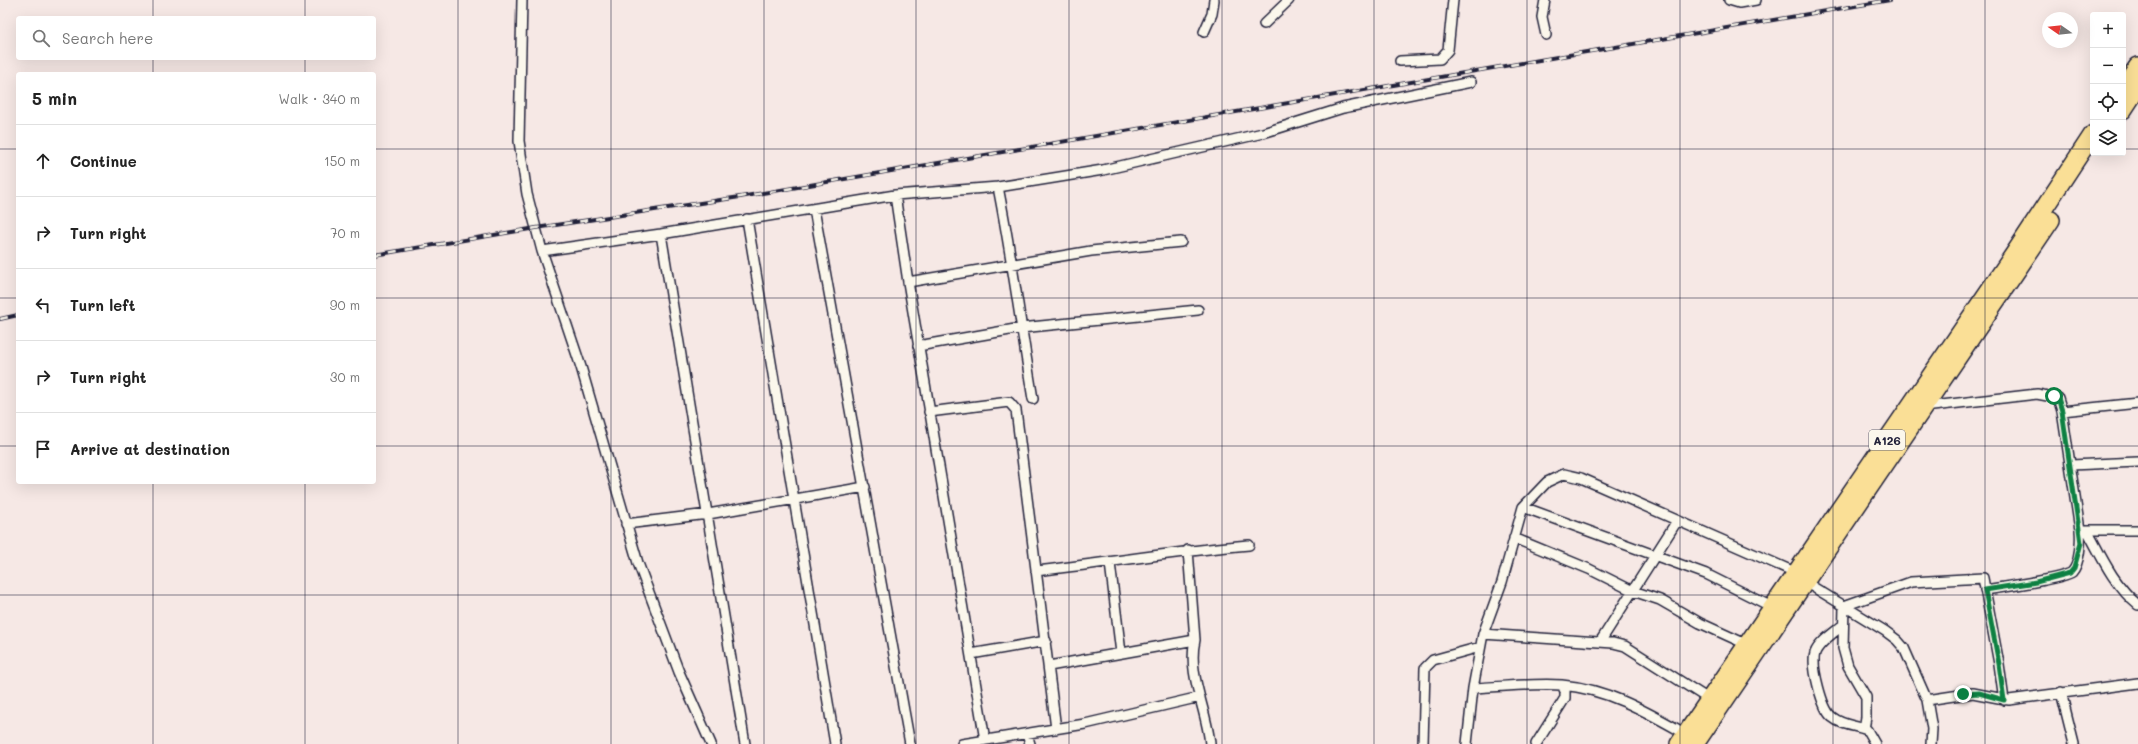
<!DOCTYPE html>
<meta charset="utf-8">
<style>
body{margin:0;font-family:Mali,sans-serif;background:#f6f6f6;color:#222}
.controls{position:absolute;right:12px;top:12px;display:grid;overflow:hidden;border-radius:4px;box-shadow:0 4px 16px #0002}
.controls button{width:36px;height:36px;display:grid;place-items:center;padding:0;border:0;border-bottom:1px solid #e0e0e0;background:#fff;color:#222;font:20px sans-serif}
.compass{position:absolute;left:2042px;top:12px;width:36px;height:36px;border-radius:50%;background:#fff;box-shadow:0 4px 16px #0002;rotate:284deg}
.stop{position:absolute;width:12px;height:12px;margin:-9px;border:3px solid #0b8043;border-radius:50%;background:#fff}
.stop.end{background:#0b8043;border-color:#fff;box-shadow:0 1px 4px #0008}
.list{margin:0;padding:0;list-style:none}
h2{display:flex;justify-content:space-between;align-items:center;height:52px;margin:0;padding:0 16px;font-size:17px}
h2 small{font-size:13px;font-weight:400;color:#767676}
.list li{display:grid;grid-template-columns:26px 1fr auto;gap:12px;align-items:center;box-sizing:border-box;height:72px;padding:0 16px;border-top:1px solid #e0e0e0}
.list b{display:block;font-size:15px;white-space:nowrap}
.list em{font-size:13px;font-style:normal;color:#767676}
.icon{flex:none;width:22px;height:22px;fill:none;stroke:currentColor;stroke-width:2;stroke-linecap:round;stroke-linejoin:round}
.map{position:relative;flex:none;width:2138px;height:744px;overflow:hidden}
.search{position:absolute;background:#fff;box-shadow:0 4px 16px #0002;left:16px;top:16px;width:360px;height:44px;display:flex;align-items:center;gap:10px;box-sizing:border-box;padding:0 14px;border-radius:4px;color:#767676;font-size:15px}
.panel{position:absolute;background:#fff;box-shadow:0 4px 16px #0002;left:16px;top:72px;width:360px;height:412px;border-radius:4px}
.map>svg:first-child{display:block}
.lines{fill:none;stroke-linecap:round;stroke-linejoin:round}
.street-casing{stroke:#22223b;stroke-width:12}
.highway-casing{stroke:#22223b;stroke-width:20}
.street{stroke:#fbf7ec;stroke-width:9}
.highway{stroke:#fadf96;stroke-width:17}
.rail-casing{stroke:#22223b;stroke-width:4}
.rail{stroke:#fbf7ec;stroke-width:2.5;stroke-dasharray:8;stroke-linecap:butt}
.route{stroke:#0b8043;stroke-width:5}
.grid{fill:none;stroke:#22223b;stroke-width:1;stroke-opacity:0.55}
.labels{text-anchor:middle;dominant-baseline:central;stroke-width:3.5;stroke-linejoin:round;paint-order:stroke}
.shield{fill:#fbf7ec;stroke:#636270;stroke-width:1}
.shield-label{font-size:12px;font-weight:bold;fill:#22223b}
</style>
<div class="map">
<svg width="2138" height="744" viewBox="0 0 2138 744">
<rect width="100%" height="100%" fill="#f6e8e5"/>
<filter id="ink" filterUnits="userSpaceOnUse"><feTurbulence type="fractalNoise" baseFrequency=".025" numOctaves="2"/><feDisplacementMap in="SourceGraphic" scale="8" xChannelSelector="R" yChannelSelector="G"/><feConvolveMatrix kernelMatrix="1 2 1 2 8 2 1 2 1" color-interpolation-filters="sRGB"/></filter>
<g filter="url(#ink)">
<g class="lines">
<g class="street-casing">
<path id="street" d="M522 0 519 141 527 194 542 251 581 367 638 563 679 672 711 744
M1545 0 1542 17 1546 35
M1729 0 1739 3 1756 0
M1264 24 1289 0
M1204 32 1212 14 1214 0
M1400 61 1440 59 1448 50 1453 0
M998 187C1012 257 1021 328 1033 399
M895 195 908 282 985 740
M814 209 910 744
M747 219 835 744
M661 234 745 744
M542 251 661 234 895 195 998 187 1103 170 1263 133 1343 108 1471 82
M908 282 1091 251 1181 242
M918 346 1021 328 1198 310
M1924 407 2037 394 2058 398 2062 411 2080 530C2081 540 2080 564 2072 572 2065 578 1999 588 1985 590
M2062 411 2138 403
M929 412 1009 402 1016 410 1056 729
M2071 465 2138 462
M1523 507 1547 482 1564 474 1581 478 1797 573
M626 524 708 514 865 487
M2083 530H2138
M2087 530C2102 558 2114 585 2138 605
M1514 538 1589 569 1633 591 1660 600 1700 623 1748 645
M1188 550 1195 640C1187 674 1207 710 1210 744
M1110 563 1121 653
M1036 571C1107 563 1178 551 1249 545
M1805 582 1885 631 1897 640 1904 648 1927 700 1932 729 1931 744
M1844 606 1911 582 1983 578 1999 664 2004 700
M1844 606 1843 648 1848 666 1866 697V717L1864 729
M1843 625C1835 632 1819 642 1815 653 1811 666 1822 709 1832 717 1843 726 1855 725 1867 730L1875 744
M1483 634 1613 643 1625 646 1710 700
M1600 642 1677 521
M971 654 1046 641
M1049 666 1195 640
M1473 688C1502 687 1533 683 1562 685 1608 689 1647 712 1686 734
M2061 692 2074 744
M1927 700 1973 693 2009 700 2138 683
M1027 734 1030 744
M962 744 1085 724 1200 697
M1423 744 1425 668 1433 660 1480 647
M1467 744 1473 688 1483 634 1502 582 1523 507 1706 574 1774 608
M1536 744 1565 698V691L1562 685"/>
</g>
<g class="highway-casing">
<path id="highway" d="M2123 88 2138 66
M2123 110 2138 87
M1679 744 2014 254 2093 134
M1695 744 2051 220"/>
</g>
<use href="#street" class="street"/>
<use href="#highway" class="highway"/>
<g class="rail-casing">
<path id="rail" d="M374 255 536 228 740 197 1890 0
M0 319 18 315"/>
</g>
<use href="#rail" class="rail"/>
</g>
</g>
<g class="lines" filter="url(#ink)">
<path class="route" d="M1963 694 1979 693 2004 700 1999 664 1985 590 2036 582 2070 573 2074 568 2081 543 2062 411 2058 398 2054 396"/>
</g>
<path class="grid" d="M153 0V18M305 0V18M458 0V744M611 0V744M764 0V744M916 0V744M1069 0V744M1222 0V744M1374 0V744M1527 0V744M1680 0V744M1833 0V744M1985 0V744M153 58V74M305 58V74M0 149H18M374 149H2093M2123 149H2138M0 298H18M374 298H2138M0 446H18M374 446H2138M153 482V744M305 482V744M0 595H2138"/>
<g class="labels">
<rect class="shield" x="1869" y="430" width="36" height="20" rx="3"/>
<g class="shield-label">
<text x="1887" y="440">A126</text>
</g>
</g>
</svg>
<div class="controls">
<button>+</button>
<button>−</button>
<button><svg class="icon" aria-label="locate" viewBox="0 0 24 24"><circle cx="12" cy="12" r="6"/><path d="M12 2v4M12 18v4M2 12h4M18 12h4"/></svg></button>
<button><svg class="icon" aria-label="layers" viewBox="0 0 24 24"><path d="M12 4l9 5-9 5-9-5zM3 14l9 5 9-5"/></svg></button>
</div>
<svg class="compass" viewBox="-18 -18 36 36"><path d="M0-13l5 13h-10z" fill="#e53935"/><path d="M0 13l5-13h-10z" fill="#767676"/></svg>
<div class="stop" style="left:2054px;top:396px"></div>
<div class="stop end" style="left:1963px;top:694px"></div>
<div class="search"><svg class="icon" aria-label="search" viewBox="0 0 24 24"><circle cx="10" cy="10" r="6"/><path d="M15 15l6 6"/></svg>Search here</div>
<section class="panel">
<h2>5 min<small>Walk · 340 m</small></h2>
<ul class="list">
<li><svg class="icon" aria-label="ahead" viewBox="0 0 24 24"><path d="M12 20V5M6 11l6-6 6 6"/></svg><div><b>Continue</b></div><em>150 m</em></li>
<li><svg class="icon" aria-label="right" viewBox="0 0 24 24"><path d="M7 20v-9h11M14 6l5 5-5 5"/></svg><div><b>Turn right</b></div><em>70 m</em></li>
<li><svg class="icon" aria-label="left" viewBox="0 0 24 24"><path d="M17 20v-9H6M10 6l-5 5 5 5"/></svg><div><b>Turn left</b></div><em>90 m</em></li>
<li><svg class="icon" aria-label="right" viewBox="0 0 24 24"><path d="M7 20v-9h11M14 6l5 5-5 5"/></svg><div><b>Turn right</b></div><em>30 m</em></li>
<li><svg class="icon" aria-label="arrive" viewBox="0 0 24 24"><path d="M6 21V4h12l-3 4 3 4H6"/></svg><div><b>Arrive at destination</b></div></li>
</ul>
</section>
</div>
